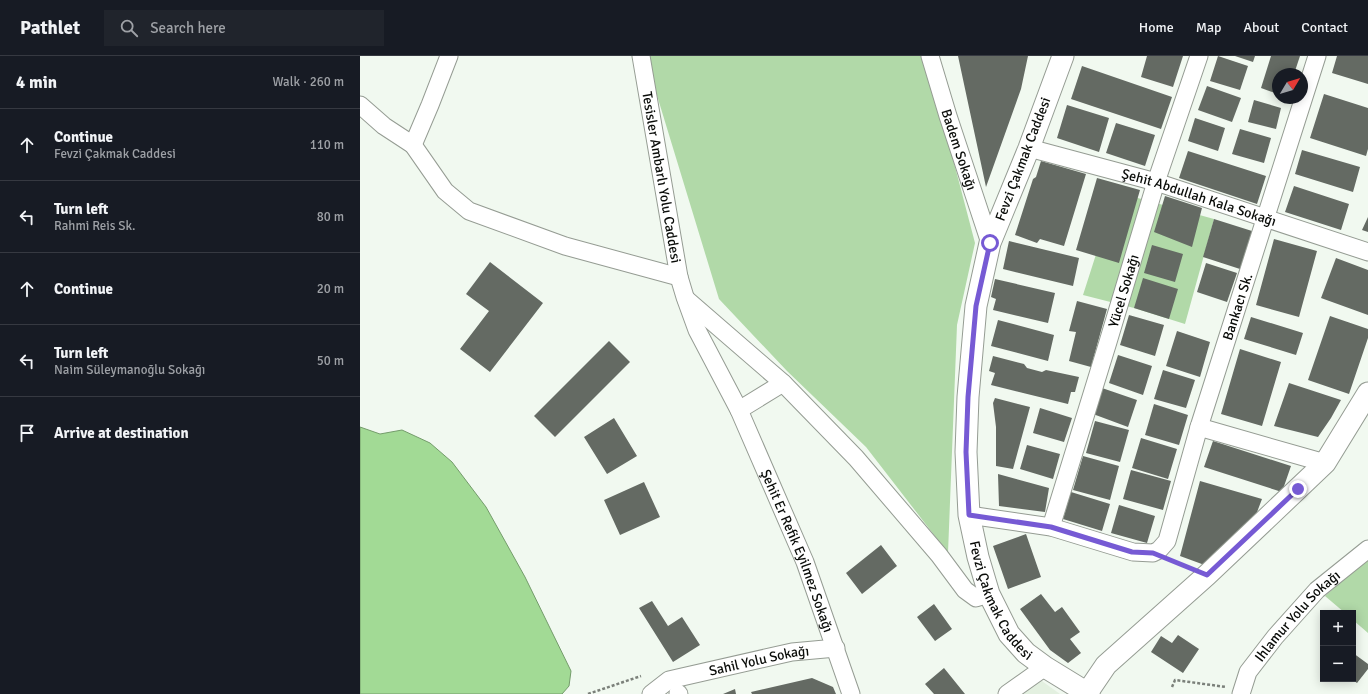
<!DOCTYPE html>
<meta charset="utf-8">
<style>
body{margin:0;font-family:Signika,sans-serif;background:#20242c;color:#f1f3f6}
.controls{position:absolute;right:12px;bottom:12px;display:grid;overflow:hidden;border-radius:0px;box-shadow:0 2px 10px #0003}
.controls button{width:36px;height:36px;display:grid;place-items:center;padding:0;border:0;border-bottom:1px solid #363941;background:#171b24;color:#f1f3f6;font:20px sans-serif}
.compass{position:absolute;left:912px;top:12px;width:36px;height:36px;border-radius:50%;background:#171b24;box-shadow:0 2px 10px #0003;rotate:52deg}
.stop{position:absolute;width:12px;height:12px;margin:-9px;border:3px solid #765ad4;border-radius:50%;background:#fff}
.stop.end{background:#765ad4;border-color:#fff;box-shadow:0 1px 4px #0008}
.list{margin:0;padding:0;list-style:none}
h2{display:flex;justify-content:space-between;align-items:center;height:52px;margin:0;padding:0 16px;font-size:17px}
h2 small{font-size:13px;font-weight:400;color:#9ea1a6}
.list li{display:grid;grid-template-columns:26px 1fr auto;gap:12px;align-items:center;box-sizing:border-box;height:72px;padding:0 16px;border-top:1px solid #363941}
.list b{display:block;font-size:15px;white-space:nowrap}
.list p{margin:0;font-size:13px;white-space:nowrap;color:#9ea1a6}
.list em{font-size:13px;font-style:normal;color:#9ea1a6}
.icon{flex:none;width:22px;height:22px;fill:none;stroke:currentColor;stroke-width:2;stroke-linecap:round;stroke-linejoin:round}
.map{position:relative;flex:none;width:1008px;height:638px;overflow:hidden}
header{display:flex;align-items:center;gap:24px;box-sizing:border-box;height:56px;padding:0 20px;background:#171b24;border-bottom:1px solid #363941}
header strong{font-size:19px}
nav{display:flex;gap:22px;margin-inline-start:auto;font-size:14px}
.search{width:280px;height:36px;background:#20242c;display:flex;align-items:center;gap:10px;box-sizing:border-box;padding:0 14px;border-radius:0px;color:#9ea1a6;font-size:15px}
main{display:flex}
aside{flex:1;background:#171b24}
.map>svg:first-child{display:block}
.built{fill:#e3f0e0}
.green{fill:#b1d9a8}
.water{fill:#a2da95;stroke:#749c6b}
.building{fill:#646a63}
.lines{fill:none;stroke-linecap:round;stroke-linejoin:round}
.minor-casing{stroke:#959c93;stroke-width:19}
.major-casing{stroke:#959c93;stroke-width:23}
.path{stroke:#7b807a;stroke-width:2.5;stroke-dasharray:3 2;stroke-linecap:butt}
.minor{stroke:#fff;stroke-width:17}
.major{stroke:#fff;stroke-width:21}
.route{stroke:#765ad4;stroke-width:5}
.labels{text-anchor:middle;dominant-baseline:central;stroke-width:3;stroke-linejoin:round;paint-order:stroke}
.street-label{font-size:14px;fill:#0a0c09;stroke:#fff}
</style>
<header>
<strong>Pathlet</strong>
<div class="search"><svg class="icon" aria-label="search" viewBox="0 0 24 24"><circle cx="10" cy="10" r="6"/><path d="M15 15l6 6"/></svg>Search here</div>
<nav><a>Home</a><a>Map</a><a>About</a><a>Contact</a></nav>
</header>
<main>
<aside>
<h2>4 min<small>Walk · 260 m</small></h2>
<ul class="list">
<li><svg class="icon" aria-label="ahead" viewBox="0 0 24 24"><path d="M12 20V5M6 11l6-6 6 6"/></svg><div><b>Continue</b><p>Fevzi Çakmak Caddesi</p></div><em>110 m</em></li>
<li><svg class="icon" aria-label="left" viewBox="0 0 24 24"><path d="M17 20v-9H6M10 6l-5 5 5 5"/></svg><div><b>Turn left</b><p>Rahmi Reis Sk.</p></div><em>80 m</em></li>
<li><svg class="icon" aria-label="ahead" viewBox="0 0 24 24"><path d="M12 20V5M6 11l6-6 6 6"/></svg><div><b>Continue</b></div><em>20 m</em></li>
<li><svg class="icon" aria-label="left" viewBox="0 0 24 24"><path d="M17 20v-9H6M10 6l-5 5 5 5"/></svg><div><b>Turn left</b><p>Naim Süleymanoğlu Sokağı</p></div><em>50 m</em></li>
<li><svg class="icon" aria-label="arrive" viewBox="0 0 24 24"><path d="M6 21V4h12l-3 4 3 4H6"/></svg><div><b>Arrive at destination</b></div></li>
</ul>
</aside>
<div class="map">
<svg width="1008" height="638" viewBox="0 0 1008 638">
<rect width="100%" height="100%" fill="#f1f9f0"/>
<path class="built" d="M679 623 700 638H662Z"/>
<path class="green" d="M285 0H566L615 187 597 269 588 497 506 391 427 315 359 243Z
M756 136 854 163 825 268 774 252 723 239Z
M1008 503V577L993 564V557H985L965 540Z"/>
<path class="water" d="M0 371 20 378 42 374 70 387 92 406 126 451 165 521 211 615 209 630 202 638H0Z"/>
<path class="building" d="M598 0H668L661 33 626 131Z
M787 0H823L813 31 781 21Z
M858 0 888 10 880 34 850 25Z
M875 0H895L893 6Z
M911 0H940L934 18H918V38L901 32Z
M977 0H1008V28L972 17Z
M722 10 812 41 801 73 711 43Z
M847 30 881 42 872 66 838 54Z
M964 38 1008 52V93L1006 100 950 82Z
M894 44 921 52 916 73 888 66Z
M707 49 749 62 739 96 697 82Z
M835 62 865 72 858 95 828 85Z
M756 67 795 79 785 110 746 97Z
M880 73 911 82 904 107 872 98Z
M942 94 1000 111 993 136 935 118Z
M828 95 906 120 897 148 819 122Z
M681 105 726 118 704 190 680 183 677 187 655 179 673 123 676 121Z
M737 122 780 134 759 207 716 194Z
M934 130 989 148 981 174 925 156Z
M805 140 842 152 832 191 794 176Z
M1008 161V176L1002 174Z
M854 163 892 175 880 213 843 201Z
M914 183 957 195 939 261 896 249Z
M649 185 719 202 713 230 643 213Z
M792 189 823 198 815 226 784 217Z
M976 202 1008 214V259L961 242Z
M130 206 183 247 130 316 100 293 129 255 106 238Z
M846 207 877 217 867 246 837 236Z
M783 222 818 233 809 263 774 252Z
M635 223 695 237 688 267 633 254 636 243 631 241Z
M717 245 747 253 731 311 709 305 716 276 709 275Z
M769 259 804 269 795 300 760 289Z
M970 260 1008 273V282L989 338 948 324Z
M891 261 943 277 936 299 884 283Z
M638 264 694 279 688 305 631 290Z
M817 275 850 286 840 321 806 310Z
M249 285 270 306 195 381 174 360Z
M880 293 921 306 902 370 861 358Z
M758 299 792 310 783 339 749 327Z
M633 300 664 308 667 312 682 316 686 314 719 321 715 336H711L708 348 631 329 635 317 629 315Z
M803 314 835 324 826 352 794 343Z
M929 327 981 344 971 362 958 381 914 370Z
M742 332 777 344 768 371 733 358Z
M635 342 670 351 653 413 636 410V371L633 347Z
M794 348 828 359 819 389 785 379Z
M680 352 712 362 704 386 673 377Z
M254 362 277 400 247 418 224 381Z
M735 365 769 374 760 406 726 397Z
M781 382 817 393 808 423 772 412Z
M853 385 931 410 922 436 844 411Z
M667 389 700 398 693 423 660 413Z
M723 400 759 410 750 444 713 434Z
M771 414 811 425 803 454 763 443Z
M638 418 689 432 685 456 639 450Z
M840 425 902 443 891 472 850 511 820 500Z
M284 426 300 461 260 479 244 444Z
M711 436 750 448 742 475 703 463Z
M759 449 795 460 787 487 751 477Z
M666 478 681 521 648 533 633 490Z
M521 489 537 510 502 538 486 517Z
M681 538 695 556 702 551 720 576 710 583 721 597 708 607 690 594 660 553Z
M292 545 308 570 322 561 340 589 313 606 279 552Z
M574 548 592 573 575 585 557 561Z
M818 579 839 593 823 617 791 596 801 580 812 587Z
M993 597 1008 608V613L997 627 993 624Z
M584 612 605 638H574L565 628Z
M452 622 473 631 476 638H392L391 636Z
M375 633 376 638H363Z"/>
<g class="lines">
<g class="minor-casing">
<g id="minor">
<path id="s1" d="M281 0 319 221 325 241 337 274 379 354 445 506 491 638"/>
<path id="s2" d="M570 0 588 60 630 187"/>
<path d="M0 49 24 70 53 89 85 135 109 155 205 190 319 221"/>
<path d="M53 89 70 49 89 0"/>
<path id="s3" d="M669 92 796 126 1008 196"/>
<path d="M326 243 423 327 496 402 579 499 605 534 616 542 629 538"/>
<path d="M379 354 423 327"/>
<path d="M839 371 965 407"/>
<path id="s4" d="M609 459 691 471 773 496 793 497 799 494 807 485 839 371 957 0"/>
<path id="s5" d="M691 471 748 286 796 126 839 0"/>
<path d="M318 637 319 638"/>
<path id="s6" d="M291 638 309 624 322 621 432 596 476 592"/>
<path d="M647 638 685 611"/>
<path id="s7" d="M881 638 888 616 915 581 957 534 1008 493"/>
</g>
</g>
<g class="major-casing">
<g id="major">
<path id="s8" d="M703 0 669 92 630 187 616 250 608 341 606 396 609 459 618 501 629 538 649 578 666 597 685 611 729 638"/>
<path d="M727 637 746 609 847 519 965 407 1008 337"/>
</g>
</g>
<path class="path" d="M810 504 828 511
M812 631 815 624 866 631
M228 638 281 620"/>
<use href="#minor" class="minor"/>
<use href="#major" class="major"/>
</g>
<g class="lines">
<path class="route" d="M630 187 616 250 608 341 606 396 609 459 691 471 772 496 793 497 847 519 938 433"/>
</g>
<g class="labels">
<g class="street-label">
<text stroke="none"><textPath href="#s2" startOffset="98">Badem Sokağı</textPath></text>
<text transform="translate(663 103) rotate(-69)">Fevzi Çakmak Caddesi</text>
<text stroke="none"><textPath href="#s1" startOffset="123">Tesisler Ambarlı Yolu Caddesi</textPath></text>
<text stroke="none"><textPath href="#s3" startOffset="177">Şehit Abdullah Kala Sokağı</textPath></text>
<text stroke="none"><textPath href="#s5" startOffset="247">Yücel Sokağı</textPath></text>
<text stroke="none"><textPath href="#s4" startOffset="452">Bankacı Sk.</textPath></text>
<text stroke="none"><textPath href="#s1" startOffset="523">Şehit Er Refik Eyilmez Sokağı</textPath></text>
<text stroke="none"><textPath href="#s8" startOffset="567">Fevzi Çakmak Caddesi</textPath></text>
<text stroke="none"><textPath href="#s7" startOffset="98">Ihlamur Yolu Sokağı</textPath></text>
<text stroke="none"><textPath href="#s6" startOffset="115">Sahil Yolu Sokağı</textPath></text>
</g>
</g>
</svg>
<div class="controls">
<button>+</button>
<button>−</button>
</div>
<svg class="compass" viewBox="-18 -18 36 36"><path d="M0-13l5 13h-10z" fill="#e53935"/><path d="M0 13l5-13h-10z" fill="#9ea1a6"/></svg>
<div class="stop" style="left:630px;top:187px"></div>
<div class="stop end" style="left:938px;top:433px"></div>
</div>
</main>
